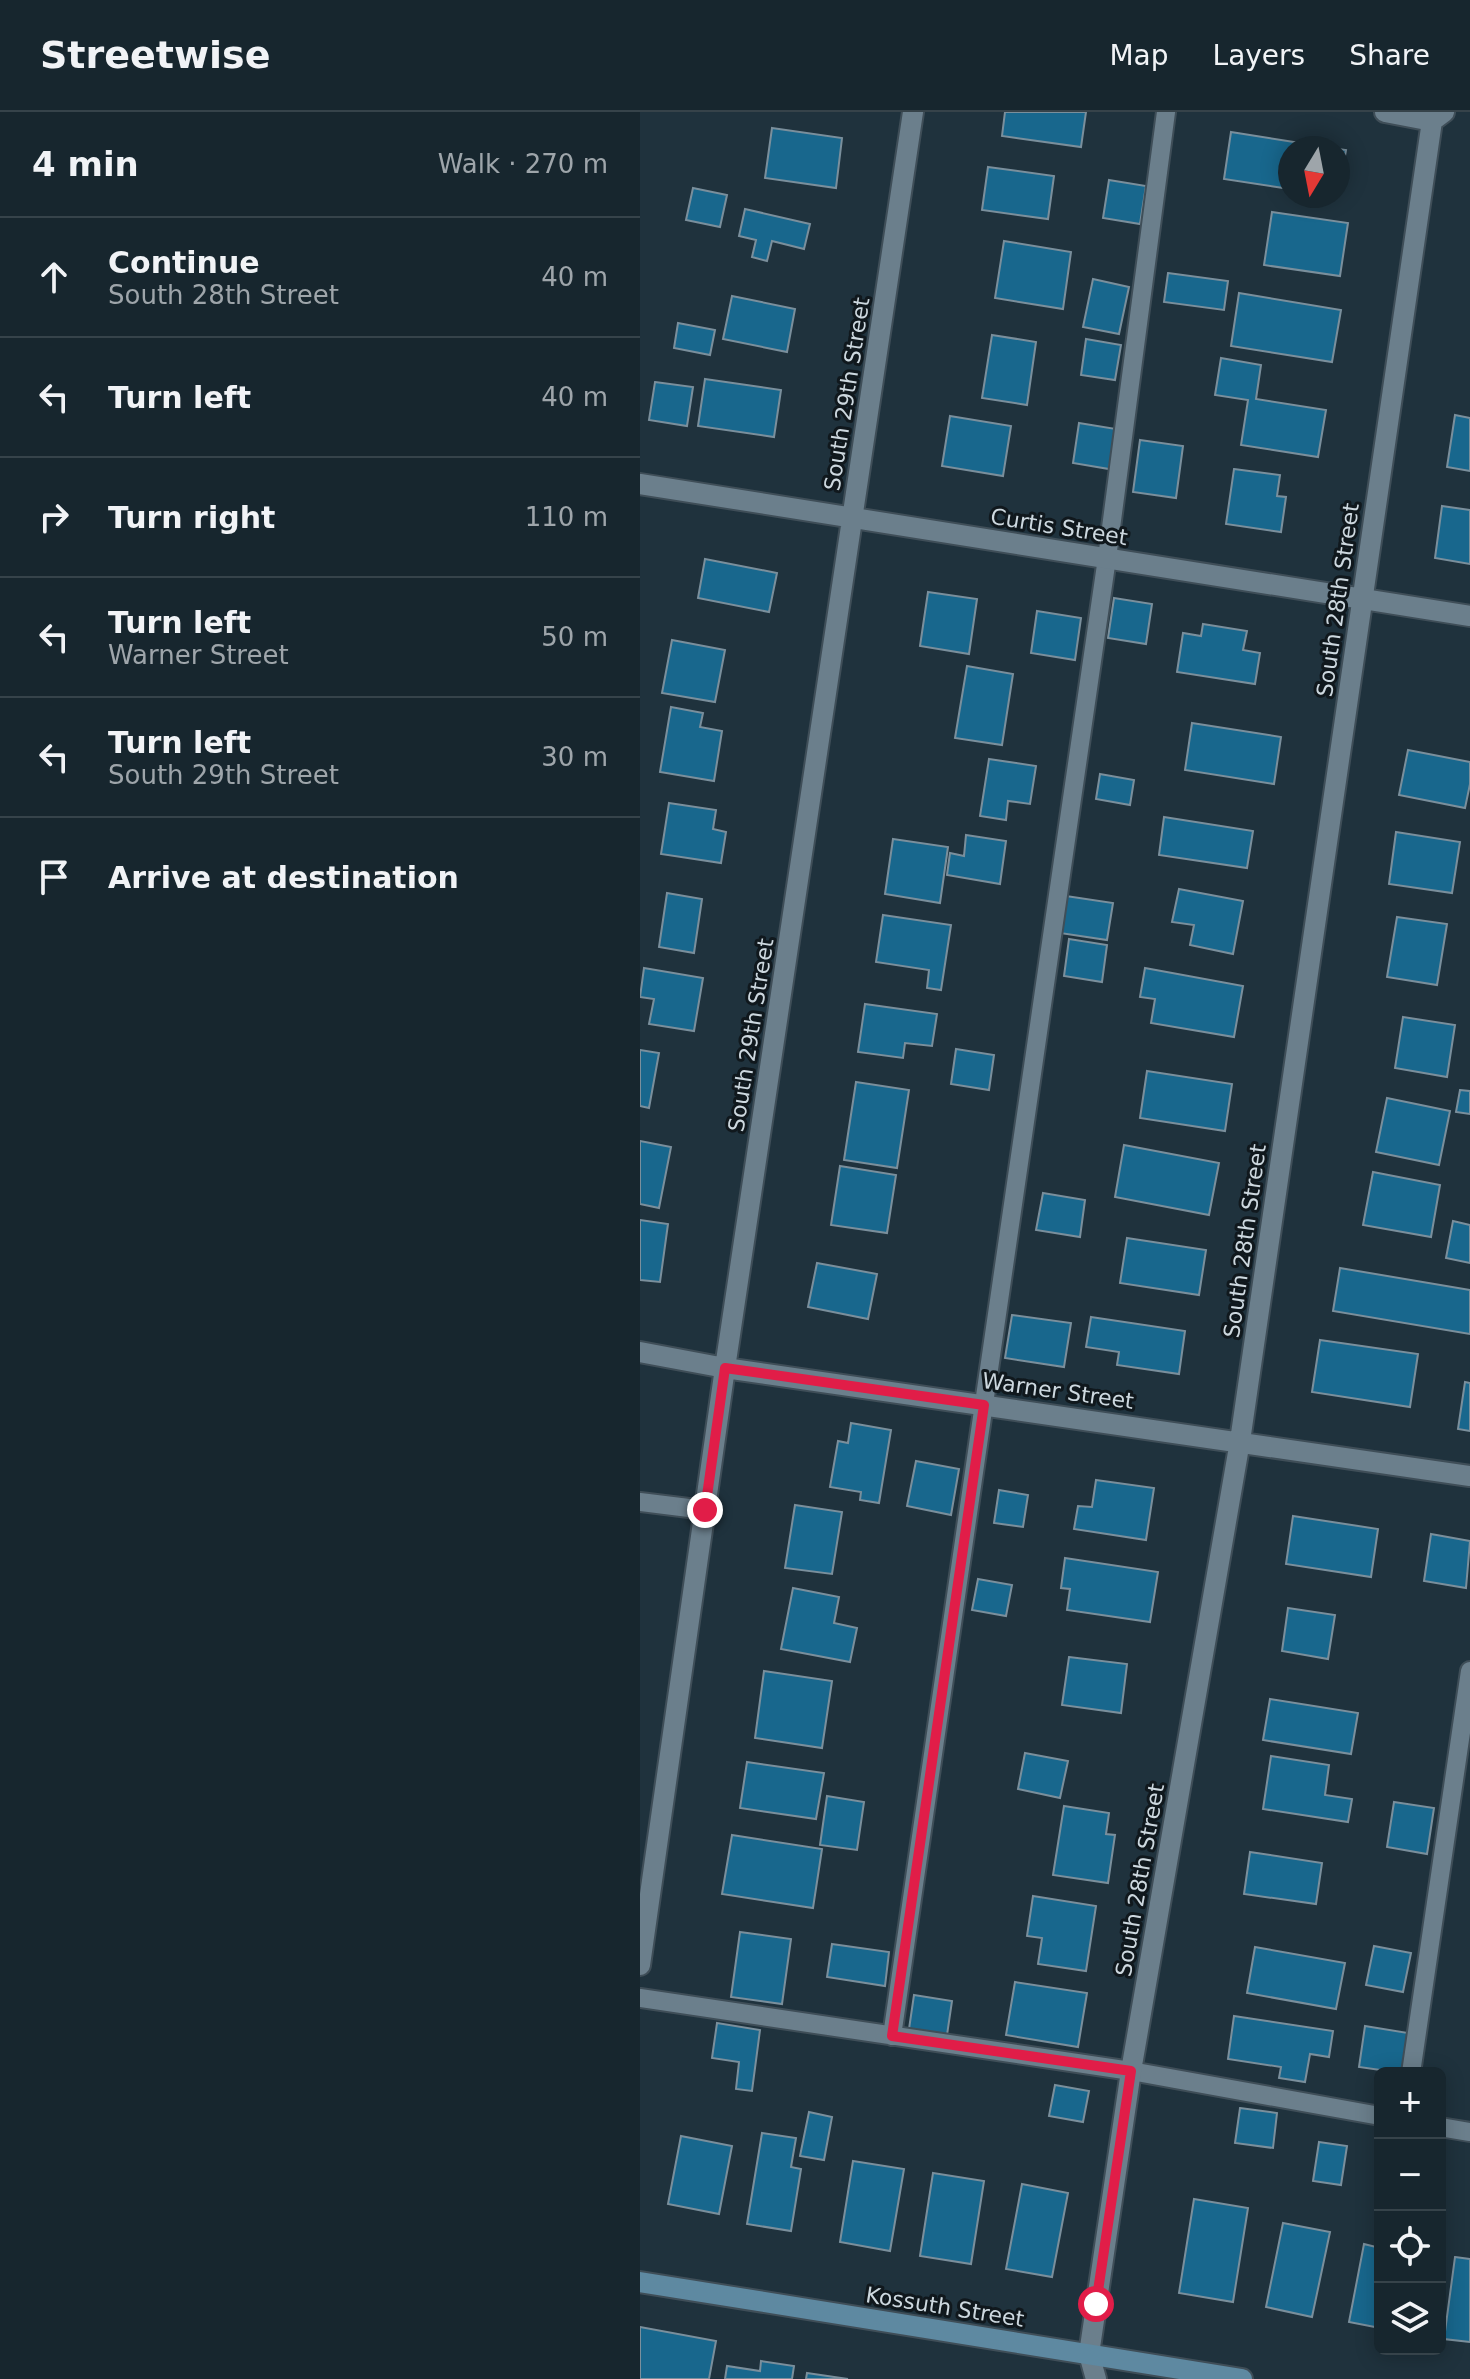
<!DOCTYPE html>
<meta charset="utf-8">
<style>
body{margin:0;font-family:"DejaVu Sans",sans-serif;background:#202e36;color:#f1f3f6}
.controls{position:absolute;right:24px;bottom:24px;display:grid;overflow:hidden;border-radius:12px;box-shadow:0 4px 20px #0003}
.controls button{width:72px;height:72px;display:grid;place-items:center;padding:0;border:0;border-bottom:2px solid #36434a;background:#17262e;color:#f1f3f6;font:40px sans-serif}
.compass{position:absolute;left:638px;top:24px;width:72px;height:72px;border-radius:50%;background:#17262e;box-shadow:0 4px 20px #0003;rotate:190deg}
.stop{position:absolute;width:24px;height:24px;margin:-18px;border:6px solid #e11d48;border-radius:50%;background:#fff}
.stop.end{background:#e11d48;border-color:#fff;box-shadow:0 2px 8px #0008}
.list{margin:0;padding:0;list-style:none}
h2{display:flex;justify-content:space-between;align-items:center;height:104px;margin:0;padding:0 32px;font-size:34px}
h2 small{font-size:26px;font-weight:400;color:#9ea5aa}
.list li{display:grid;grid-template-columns:52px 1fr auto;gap:24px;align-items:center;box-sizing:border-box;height:120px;padding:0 32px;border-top:2px solid #36434a}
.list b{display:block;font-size:30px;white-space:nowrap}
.list p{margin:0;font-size:26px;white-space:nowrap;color:#9ea5aa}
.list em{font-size:26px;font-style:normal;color:#9ea5aa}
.icon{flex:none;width:44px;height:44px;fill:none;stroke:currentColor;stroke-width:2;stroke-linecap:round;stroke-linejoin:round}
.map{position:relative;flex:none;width:830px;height:2267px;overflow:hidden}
header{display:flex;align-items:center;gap:48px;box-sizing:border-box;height:112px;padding:0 40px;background:#17262e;border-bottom:2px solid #36434a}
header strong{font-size:38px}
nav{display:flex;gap:44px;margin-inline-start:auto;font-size:28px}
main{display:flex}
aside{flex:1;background:#17262e}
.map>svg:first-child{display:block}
.building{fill:#18678d;stroke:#7a8f9c;stroke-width:2}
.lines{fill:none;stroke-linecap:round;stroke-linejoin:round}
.lane-casing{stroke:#3f4e58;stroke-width:22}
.street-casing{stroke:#3f4e58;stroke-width:24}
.secondary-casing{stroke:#3f4e58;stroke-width:24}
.lane{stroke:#6b7f8c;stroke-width:18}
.street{stroke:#6b7f8c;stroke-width:20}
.secondary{stroke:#5e89a1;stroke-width:20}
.route{stroke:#e11d48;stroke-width:10}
.labels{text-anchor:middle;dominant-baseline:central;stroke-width:6;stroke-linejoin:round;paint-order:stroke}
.street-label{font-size:22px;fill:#cdd8df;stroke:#10181d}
</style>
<header>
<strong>Streetwise</strong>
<nav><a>Map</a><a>Layers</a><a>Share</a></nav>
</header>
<main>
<aside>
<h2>4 min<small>Walk · 270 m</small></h2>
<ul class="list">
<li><svg class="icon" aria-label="ahead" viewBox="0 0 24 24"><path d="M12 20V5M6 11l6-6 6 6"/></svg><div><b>Continue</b><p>South 28th Street</p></div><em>40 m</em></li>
<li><svg class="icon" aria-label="left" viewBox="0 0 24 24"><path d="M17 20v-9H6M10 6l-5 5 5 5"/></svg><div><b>Turn left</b></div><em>40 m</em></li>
<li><svg class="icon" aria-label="right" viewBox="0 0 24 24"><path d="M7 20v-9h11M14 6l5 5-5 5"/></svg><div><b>Turn right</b></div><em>110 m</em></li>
<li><svg class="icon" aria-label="left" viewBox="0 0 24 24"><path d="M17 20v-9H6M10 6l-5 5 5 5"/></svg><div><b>Turn left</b><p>Warner Street</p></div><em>50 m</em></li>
<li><svg class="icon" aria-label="left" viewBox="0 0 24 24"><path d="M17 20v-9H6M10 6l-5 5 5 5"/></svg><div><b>Turn left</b><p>South 29th Street</p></div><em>30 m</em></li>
<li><svg class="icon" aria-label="arrive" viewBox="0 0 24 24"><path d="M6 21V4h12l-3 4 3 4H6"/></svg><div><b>Arrive at destination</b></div></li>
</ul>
</aside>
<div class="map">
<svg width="830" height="2267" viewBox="0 0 830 2267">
<rect width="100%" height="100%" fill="#1f323d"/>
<path class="building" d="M365 0H446L441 35 362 24Z
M132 16 202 26 196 76 125 66Z
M591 20 692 36H650V77L584 67Z
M698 37 706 38 698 84Z
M348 55 414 64 408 107 342 98Z
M469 68 506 74 500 112 463 106Z
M53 76 87 83 80 115 46 108Z
M105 97 170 112 164 137 132 129 127 149 112 145 116 128 99 124Z
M632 100 708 111 700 164 624 153Z
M364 129 431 140 423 197 355 186Z
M528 161 588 169 584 198 524 190Z
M453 167 489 175 479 222 443 215Z
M599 181 701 198 692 250 591 234Z
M92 184 155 197 147 240 83 227Z
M38 211 75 218 70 243 34 236Z
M352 223 396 230 387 293 342 286Z
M446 227 481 233 475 268 441 263Z
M581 246 621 253 616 287 686 298 678 345 601 333 608 288 575 283Z
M65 267 141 278 134 325 58 314Z
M15 270 53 275 47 314 9 308Z
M815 303 830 306V359L807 355Z
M310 304 371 314 363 364 302 354Z
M439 311 476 317 469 357 433 351Z
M500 328 543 334 536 386 493 380Z
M594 357 640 363 637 384 646 385 641 420 586 412Z
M802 394 830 398V452L795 446Z
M65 447 137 461 129 500 58 486Z
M288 480 337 487 329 542 280 534Z
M474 486 512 492 506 532 468 526Z
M397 499 441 506 435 548 391 541Z
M563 512 607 519 603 538 620 541 615 572 537 560 543 521 561 524Z
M32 528 85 538 75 590 22 581Z
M327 554 373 562 362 633 315 626Z
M31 595 63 601 60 615 82 619 74 669 20 660Z
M552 611 641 625 634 672 545 658Z
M768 638 830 650V672L825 696 759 683Z
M349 647 396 654 390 692 368 689 366 708 340 704Z
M460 662 494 668 490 693 456 687Z
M29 691 76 698 73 717 86 720 81 751 21 742Z
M524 705 613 719 607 756 519 743Z
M756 720 820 730 812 781 749 772Z
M326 723 366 729 360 772 307 763 310 741 324 744Z
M253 727 308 735 300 791 245 782Z
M539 777 603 789 593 842 550 833 554 813 532 810Z
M27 781 62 787 54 841 19 835Z
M426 784 473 791 467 828 420 821Z
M243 803 311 813 301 878 287 876 289 858 236 850Z
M757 805 807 812 797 873 747 865Z
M429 827 467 833 462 870 424 864Z
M4 856 63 866 54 919 9 912 14 887 0 885Z
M505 856 603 874 594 925 511 911 515 887 500 885Z
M225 892 297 902 292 934 265 931 263 946 218 940Z
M763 905 815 913 807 965 755 956Z
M316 937 354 943 349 978 311 972Z
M0 938 19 941 9 996 0 994Z
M507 959 592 972 585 1019 500 1006Z
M216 970 269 978 257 1056 204 1048Z
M820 978 830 979V1002L816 1000Z
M747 986 810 999 799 1053 736 1040Z
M0 1029 31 1035 19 1096 0 1092Z
M484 1033 579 1051 569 1103 475 1085Z
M200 1054 256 1063 247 1121 191 1113Z
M733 1060 800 1073 791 1125 723 1113Z
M403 1081 445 1088 440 1125 396 1118Z
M0 1108 28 1112 20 1170 0 1168Z
M813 1109 830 1113V1151L806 1146Z
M487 1126 566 1138 559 1183 480 1171Z
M177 1151 237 1162 228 1207 168 1195Z
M700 1156 830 1178V1222L693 1199Z
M372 1203 431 1211 424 1255 365 1246Z
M451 1205 545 1219 539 1262 477 1253 479 1240 446 1235Z
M680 1228 778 1242 770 1295 672 1280Z
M825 1270 830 1271V1319L818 1317Z
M211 1311 251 1318 239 1391 220 1388 221 1380 190 1375 198 1329 208 1331Z
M276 1349 319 1357 311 1403 267 1394Z
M456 1368 514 1376 506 1428 434 1417 438 1394 452 1395Z
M359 1378 388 1383 383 1415 354 1411Z
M155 1393 202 1400 192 1462 145 1456Z
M653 1404 738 1417 731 1465 646 1452Z
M791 1422 830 1429 826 1476 784 1469Z
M425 1446 518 1460 510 1510 427 1498 430 1477 421 1476Z
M338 1467 372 1473 366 1504 332 1498Z
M153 1476 199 1485 194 1511 217 1516 210 1550 141 1537Z
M648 1496 695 1503 688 1547 642 1539Z
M429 1545 487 1552 481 1601 422 1593Z
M124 1559 192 1569 182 1636 115 1626Z
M630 1587 718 1601 711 1642 623 1628Z
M385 1641 428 1649 420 1686 378 1677Z
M631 1644 689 1653 685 1683 712 1687 708 1710 623 1697Z
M107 1650 184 1661 176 1707 100 1696Z
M187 1684 224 1690 217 1738 180 1733Z
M754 1690 794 1696 787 1742 747 1735Z
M424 1694 469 1701 466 1722 475 1723 468 1771 413 1763Z
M92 1723 182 1737 173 1796 82 1782Z
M610 1740 682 1751 676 1792 604 1782Z
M393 1784 456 1794 446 1859 398 1852 402 1826 387 1824Z
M100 1820 151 1827 142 1892 91 1885Z
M192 1832 249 1840 245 1874 187 1865Z
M734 1834 771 1841 763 1880 726 1873Z
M615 1835 705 1851 696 1897 607 1881Z
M375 1870 447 1881 438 1935 366 1923Z
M274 1883 312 1889 307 1923 269 1917Z
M594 1904 693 1919 689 1945 670 1942 665 1970 639 1966 641 1955 588 1947Z
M77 1911 120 1918 112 1979 96 1977 99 1950 72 1946Z
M725 1914 768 1921 762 1961 719 1955Z
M415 1973 449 1979 443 2010 409 2004Z
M600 1996 637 2001 633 2036 595 2031Z
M169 2000 192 2005 184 2048 160 2044Z
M122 2021 156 2026 151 2055 161 2057 151 2119 107 2112Z
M41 2024 92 2034 79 2102 28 2092Z
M679 2030 707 2034 701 2073 673 2069Z
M213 2049 264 2057 250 2139 200 2130Z
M293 2061 344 2069 331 2152 280 2144Z
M382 2072 428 2081 412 2165 366 2157Z
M554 2087 608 2096 593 2190 539 2181Z
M643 2111 690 2120 672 2205 626 2195Z
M724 2132 740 2136V2216L709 2210Z
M815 2145 830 2147V2230L804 2227Z
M0 2215 76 2229 69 2267H0Z
M121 2249 154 2254 152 2267H85L87 2254 120 2259Z
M167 2261 208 2267H166Z"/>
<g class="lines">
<g class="lane-casing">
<path id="lane" d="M0 1390 65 1398
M0 1886 491 1959 740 2004
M252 1924 467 446 526 0
M771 1961 830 1559
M800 2015 830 2020"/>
</g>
<g class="street-casing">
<path id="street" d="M745 0 792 9
M0 372 830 504
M0 1240 85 1256 830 1364
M0 1853 85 1256 273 0
M456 2267 449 2242 491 1959 600 1329 792 9 804 0"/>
</g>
<g class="secondary-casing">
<path id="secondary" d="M0 2170 602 2267"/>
</g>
<use href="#lane" class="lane"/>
<use href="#street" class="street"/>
<use href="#secondary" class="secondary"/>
</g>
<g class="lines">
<path class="route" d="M65 1398 85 1256 344 1293 252 1924 491 1959 456 2192"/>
</g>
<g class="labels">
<g class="street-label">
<text transform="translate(207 282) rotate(-81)">South 29th Street</text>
<text transform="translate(419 415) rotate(9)">Curtis Street</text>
<text transform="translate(698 488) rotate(-82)">South 28th Street</text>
<text transform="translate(111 923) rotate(-81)">South 29th Street</text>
<text transform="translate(605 1129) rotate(-82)">South 28th Street</text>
<text transform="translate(418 1279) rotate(8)">Warner Street</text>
<text transform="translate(500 1768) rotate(-80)">South 28th Street</text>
<text transform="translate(305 2195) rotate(9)">Kossuth Street</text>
</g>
</g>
</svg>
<div class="controls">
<button>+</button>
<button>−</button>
<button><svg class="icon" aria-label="locate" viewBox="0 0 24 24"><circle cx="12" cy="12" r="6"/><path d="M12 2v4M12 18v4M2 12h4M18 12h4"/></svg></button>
<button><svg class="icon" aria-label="layers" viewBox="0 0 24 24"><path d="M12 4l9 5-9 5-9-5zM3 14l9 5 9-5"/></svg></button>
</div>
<svg class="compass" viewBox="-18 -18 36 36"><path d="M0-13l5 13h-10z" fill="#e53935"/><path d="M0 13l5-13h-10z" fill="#9ea5aa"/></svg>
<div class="stop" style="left:456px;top:2192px"></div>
<div class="stop end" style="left:65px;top:1398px"></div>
</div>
</main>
